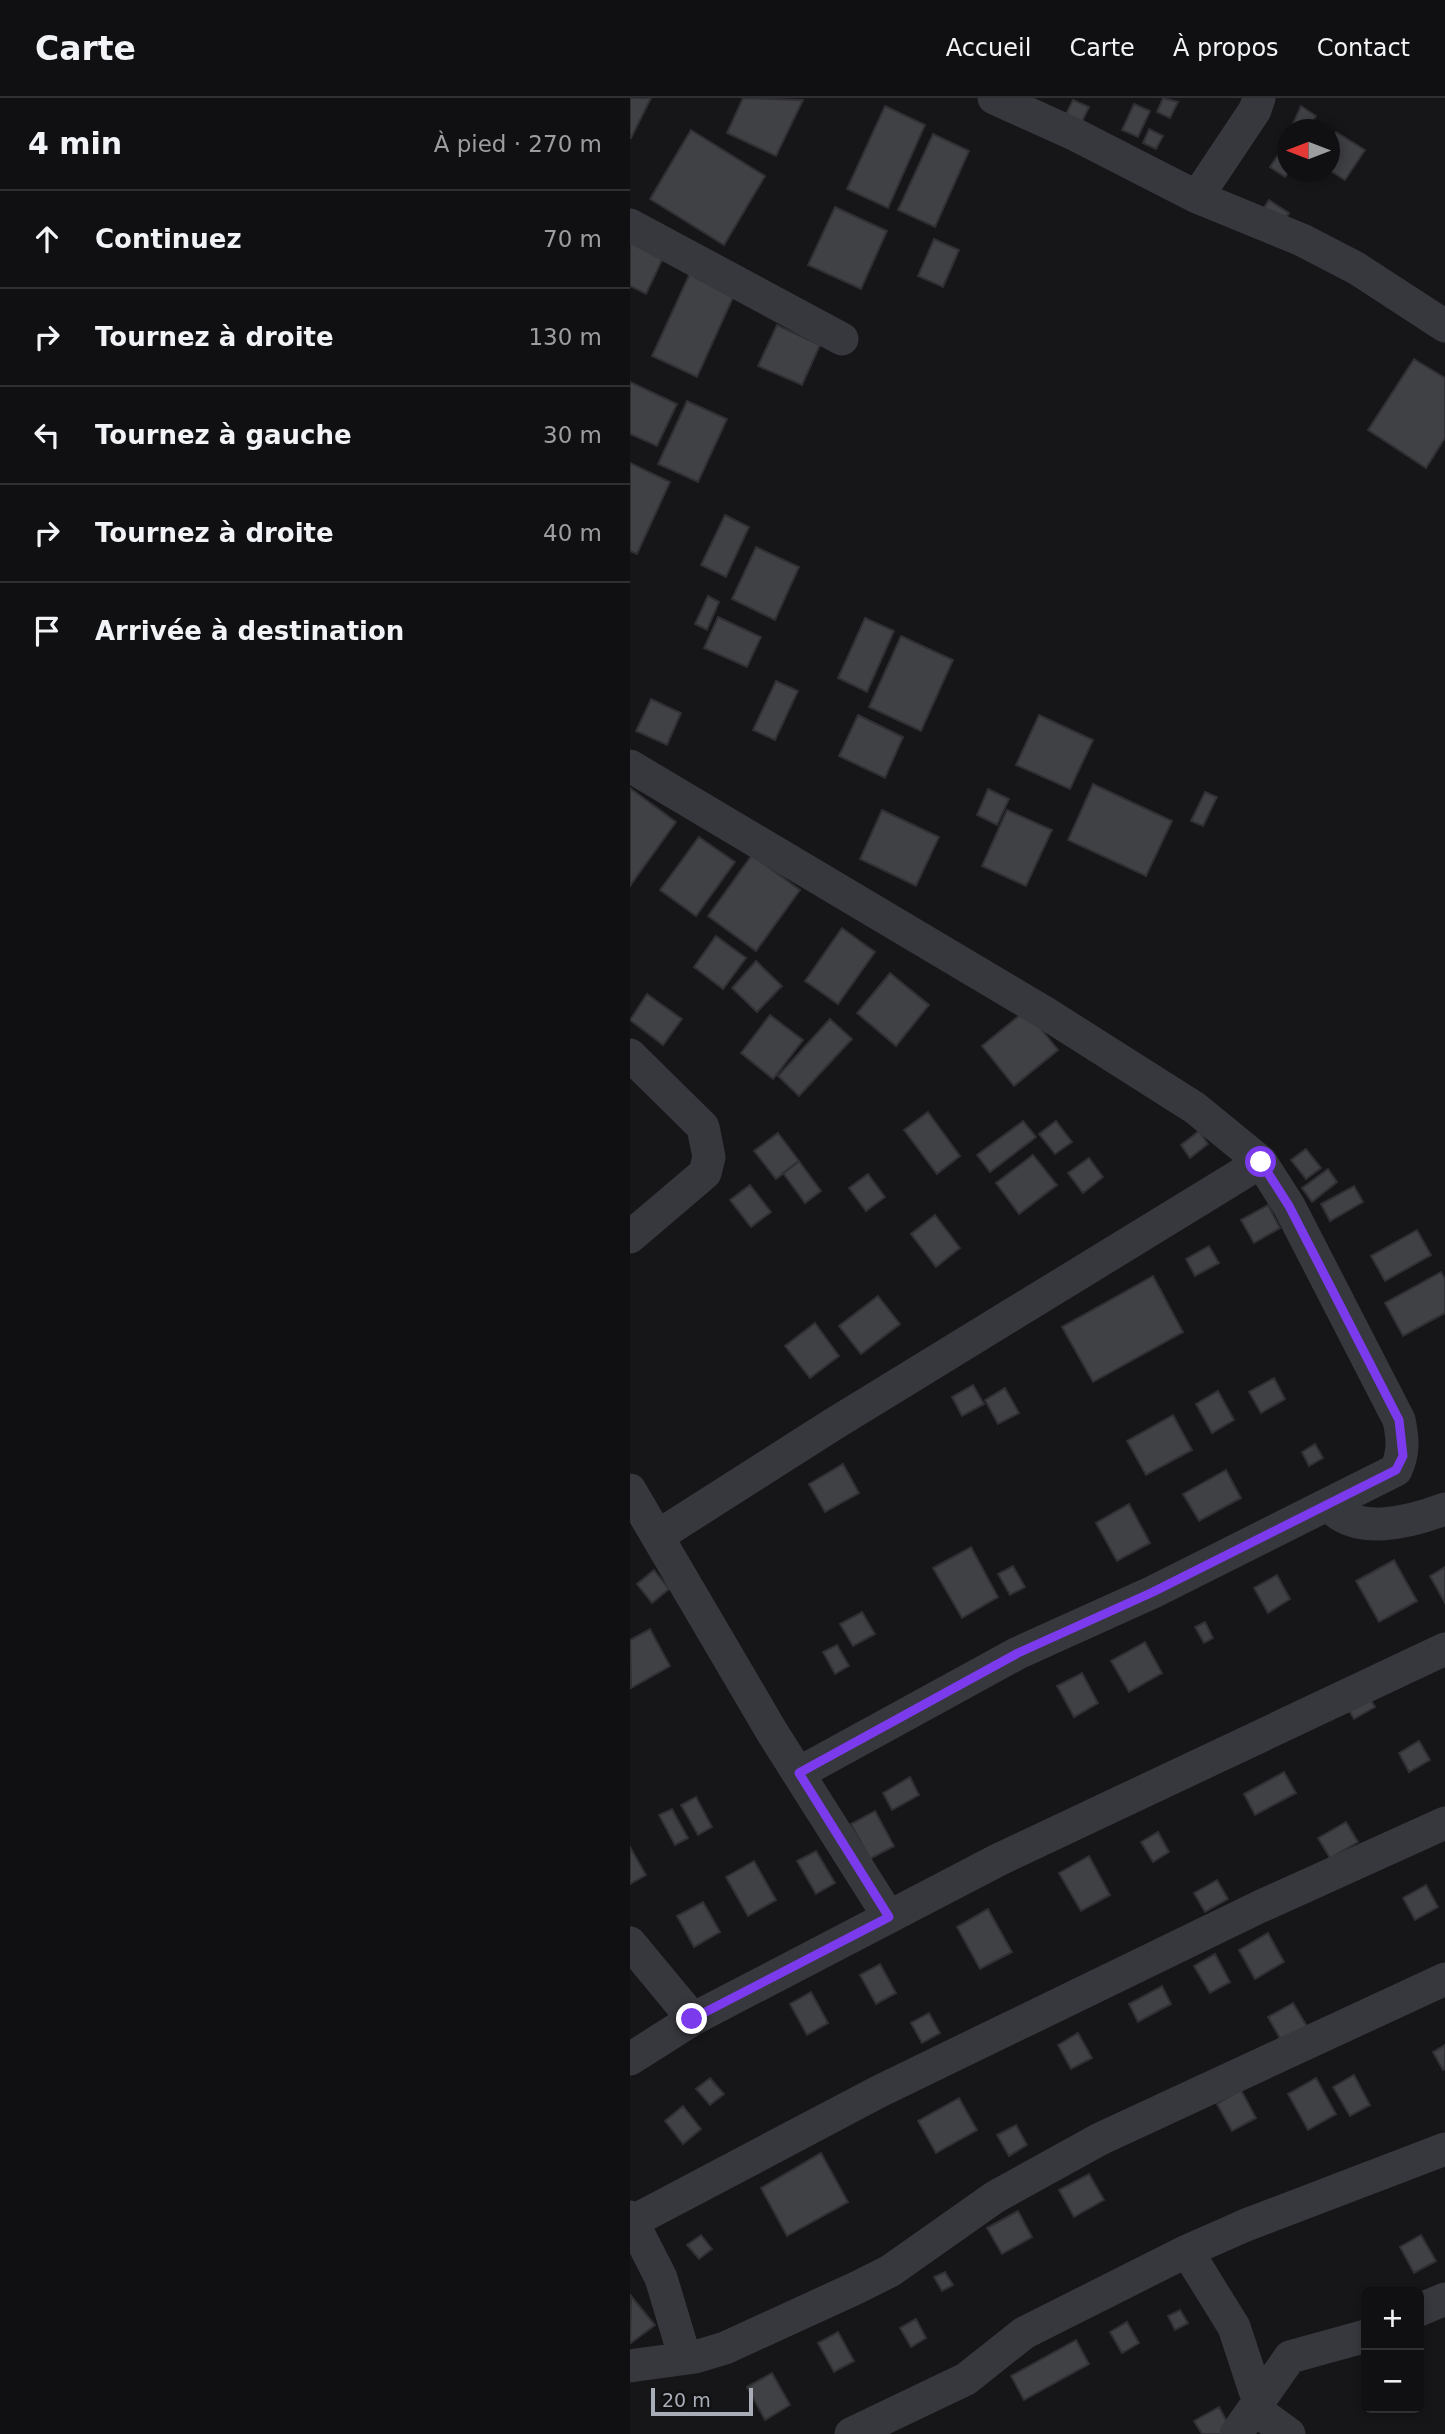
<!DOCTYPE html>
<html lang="fr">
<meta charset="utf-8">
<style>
body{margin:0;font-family:"DejaVu Sans",sans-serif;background:#1e1e20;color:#f1f3f6}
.controls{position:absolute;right:21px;bottom:21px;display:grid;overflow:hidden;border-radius:10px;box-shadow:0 4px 10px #0003}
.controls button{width:63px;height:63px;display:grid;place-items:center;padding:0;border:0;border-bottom:2px solid #303032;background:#101012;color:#f1f3f6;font:35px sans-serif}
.compass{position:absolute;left:647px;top:21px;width:63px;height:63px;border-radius:50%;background:#101012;box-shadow:0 4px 10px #0003;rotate:270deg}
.scale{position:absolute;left:21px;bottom:18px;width:102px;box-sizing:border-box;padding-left:7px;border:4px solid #a8adb8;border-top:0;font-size:19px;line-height:24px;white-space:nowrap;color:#a8adb8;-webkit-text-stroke:5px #111113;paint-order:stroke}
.stop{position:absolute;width:21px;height:21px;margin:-16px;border:5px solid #7c3aed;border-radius:50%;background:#fff}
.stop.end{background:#7c3aed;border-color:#fff;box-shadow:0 2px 7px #0008}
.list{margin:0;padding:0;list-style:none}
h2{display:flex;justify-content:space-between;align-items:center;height:91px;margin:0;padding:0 28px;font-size:30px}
h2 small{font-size:23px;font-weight:400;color:#9c9d9f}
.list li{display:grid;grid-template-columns:46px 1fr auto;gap:21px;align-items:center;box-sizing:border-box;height:98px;padding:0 28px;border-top:2px solid #303032}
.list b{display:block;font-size:26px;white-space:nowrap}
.list em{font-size:23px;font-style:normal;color:#9c9d9f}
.icon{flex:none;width:38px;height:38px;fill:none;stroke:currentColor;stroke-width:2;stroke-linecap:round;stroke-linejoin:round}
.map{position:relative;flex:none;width:815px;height:2336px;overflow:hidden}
header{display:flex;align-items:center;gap:42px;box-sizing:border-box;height:98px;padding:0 35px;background:#101012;border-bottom:2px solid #303032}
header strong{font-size:33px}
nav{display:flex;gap:38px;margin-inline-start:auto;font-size:24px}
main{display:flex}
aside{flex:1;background:#101012}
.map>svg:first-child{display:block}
.building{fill:#404145;stroke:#303034;stroke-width:2}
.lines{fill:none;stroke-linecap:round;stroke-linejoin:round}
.minor{stroke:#37383d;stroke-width:33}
.route{stroke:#7c3aed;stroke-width:9}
</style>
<header>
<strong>Carte</strong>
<nav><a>Accueil</a><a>Carte</a><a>À propos</a><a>Contact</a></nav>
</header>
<main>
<aside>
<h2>4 min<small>À pied · 270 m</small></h2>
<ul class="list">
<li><svg class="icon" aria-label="ahead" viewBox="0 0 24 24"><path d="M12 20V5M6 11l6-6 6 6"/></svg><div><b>Continuez</b></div><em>70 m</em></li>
<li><svg class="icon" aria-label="right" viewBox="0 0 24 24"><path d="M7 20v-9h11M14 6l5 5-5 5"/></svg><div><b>Tournez à droite</b></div><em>130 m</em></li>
<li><svg class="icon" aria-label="left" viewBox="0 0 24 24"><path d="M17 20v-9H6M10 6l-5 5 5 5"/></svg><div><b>Tournez à gauche</b></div><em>30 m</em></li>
<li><svg class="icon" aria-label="right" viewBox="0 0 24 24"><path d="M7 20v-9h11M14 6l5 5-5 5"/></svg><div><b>Tournez à droite</b></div><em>40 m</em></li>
<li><svg class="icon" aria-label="arrive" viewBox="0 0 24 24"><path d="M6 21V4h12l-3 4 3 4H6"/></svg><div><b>Arrivée à destination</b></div></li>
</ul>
</aside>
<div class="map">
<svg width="815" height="2336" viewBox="0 0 815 2336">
<rect width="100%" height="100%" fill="#161618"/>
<path class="building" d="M0 0H21L1 40 0 39Z
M113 0 173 2 146 58 97 35Z
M533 0 548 4 540 20 527 14Z
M443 2 459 9 449 30 433 22Z
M504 6 520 13 508 39 492 32Z
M255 8 295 27 258 110 217 91Z
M671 8 686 18 677 32H660Z
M519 31 533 38 526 51 513 45Z
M61 32 135 78 94 147 20 101Z
M706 34 735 52 715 82 699 72V44Z
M303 36 339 53 305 129 268 112Z
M652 51 657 55 659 74 655 79 640 69Z
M639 102 659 115 650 129 630 116Z
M205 109 257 133 231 191 178 167Z
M304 141 329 152 313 189 288 178Z
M0 144 33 160 16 196 0 188Z
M61 173 106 193 67 279 22 258Z
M147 227 190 247 172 287 128 268Z
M784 261 815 280V340L796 370 738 332Z
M0 284 47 306 27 348 0 336Z
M57 303 97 321 68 384 28 366Z
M0 365 40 384 7 456 0 453Z
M95 417 119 429 96 479 71 467Z
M126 449 169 469 145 522 102 501Z
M78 498 89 504 77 532 65 526Z
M88 519 131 539 117 569 74 550Z
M235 520 264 533 237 594 208 580Z
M271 538 323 562 291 633 239 609Z
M146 583 168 593 145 642 123 632Z
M21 601 51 615 37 647 6 633Z
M228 617 273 639 255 680 209 658Z
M409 617 463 642 440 691 386 667Z
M463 686 542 723 516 778 438 742Z
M0 690 46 724 0 788Z
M358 691 379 701 367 727 347 717Z
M575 694 587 699 573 728 561 723Z
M252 712 309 739 286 788 230 761Z
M377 712 422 732 396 788 352 768Z
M69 739 105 764 66 818 30 792Z
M122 757 170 792 126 853 78 818Z
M212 830 245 854 208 906 175 883Z
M86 838 116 860 93 891 64 869Z
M126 863 152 888 127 914 102 890Z
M260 875 299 907 266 948 227 915Z
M17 896 52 921 33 947 0 922Z
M396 912 428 952 384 988 352 948Z
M140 917 173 942 143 981 111 955Z
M200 921 222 941 169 998 148 978Z
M298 1014 330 1058 307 1076 274 1032Z
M393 1023 406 1039 360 1074 347 1057Z
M426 1023 442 1044 425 1056 409 1036Z
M569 1033 578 1046 560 1060 551 1047Z
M148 1035 169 1063 146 1081 124 1053Z
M676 1051 691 1070 676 1081 661 1062Z
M403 1057 427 1087 389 1116 366 1085Z
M459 1060 473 1079 453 1095 438 1075Z
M169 1063 191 1093 175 1105 153 1075Z
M698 1071 707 1084 682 1104 672 1090Z
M238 1076 255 1099 236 1113 219 1090Z
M120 1087 141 1114 121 1129 100 1102Z
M724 1088 733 1104 700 1123 691 1106Z
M638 1107 650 1130 624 1145 611 1122Z
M305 1117 330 1150 306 1169 281 1136Z
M787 1132 801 1157 755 1183 741 1158Z
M579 1148 589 1165 565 1178 556 1161Z
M811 1174 815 1181V1215L773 1238 755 1205Z
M523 1178 553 1234 463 1284 432 1229Z
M248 1198 270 1226 231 1256 209 1228Z
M185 1225 209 1258 180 1280 155 1248Z
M644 1280 655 1301 631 1315 619 1294Z
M343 1287 354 1306 332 1318 322 1299Z
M375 1290 389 1315 368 1326 355 1302Z
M588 1293 604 1322 582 1335 566 1306Z
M543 1317 562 1352 516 1377 497 1343Z
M685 1346 693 1360 679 1368 672 1354Z
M213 1366 229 1395 195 1414 179 1386Z
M596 1372 611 1400 569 1423 553 1396Z
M499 1406 520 1445 487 1463 466 1425Z
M341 1449 368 1499 332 1520 303 1470Z
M764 1462 787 1503 749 1524 726 1483Z
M383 1468 395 1489 380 1497 368 1476Z
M815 1469V1505L800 1478Z
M24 1472 39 1491 22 1505 7 1486Z
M647 1477 660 1501 638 1515 624 1490Z
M232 1514 245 1536 223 1548 210 1526Z
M575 1524 583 1540 574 1545 565 1529Z
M20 1531 40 1568 1 1590 0 1542Z
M515 1544 532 1575 499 1594 481 1563Z
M207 1547 219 1568 205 1576 193 1554Z
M452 1575 468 1605 444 1619 427 1588Z
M738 1598 745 1609 724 1621 717 1609Z
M789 1643 800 1662 779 1674 769 1655Z
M654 1674 666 1695 625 1717 614 1696Z
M280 1679 289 1697 262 1712 253 1695Z
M66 1699 82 1729 68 1737 51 1707Z
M42 1711 58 1740 45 1747 29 1717Z
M245 1713 264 1748 240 1761 221 1726Z
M716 1724 728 1744 700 1760 688 1740Z
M528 1734 539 1754 523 1764 511 1744Z
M0 1749 16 1777 0 1786Z
M186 1753 205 1785 186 1796 167 1763Z
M459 1758 480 1797 451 1813 429 1775Z
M124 1763 146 1802 118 1818 96 1779Z
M587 1782 598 1801 575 1814 564 1795Z
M796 1787 808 1809 785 1822 773 1800Z
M73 1804 90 1834 64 1849 47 1818Z
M358 1811 382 1854 350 1871 327 1829Z
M638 1835 654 1864 625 1881 609 1852Z
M585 1856 600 1884 580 1895 564 1868Z
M250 1866 266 1895 246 1906 230 1877Z
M532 1888 541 1906 508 1924 499 1906Z
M181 1894 198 1925 177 1937 160 1906Z
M663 1905 678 1930 652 1944 638 1919Z
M299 1915 310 1935 292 1945 281 1925Z
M448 1935 462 1960 441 1971 428 1947Z
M815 1947V1971L813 1972 803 1954Z
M724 1977 740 2007 720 2018 703 1989Z
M80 1980 94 1996 80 2007 66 1991Z
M686 1980 706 2016 678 2032 658 1996Z
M611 1992 626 2020 602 2033 587 2006Z
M329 2000 347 2032 306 2055 288 2023Z
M53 2008 71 2031 53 2046 35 2023Z
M386 2027 397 2047 379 2058 367 2037Z
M191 2055 218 2104 157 2138 131 2090Z
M459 2076 474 2102 444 2119 429 2092Z
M388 2113 402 2139 372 2156 357 2130Z
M71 2137 82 2151 69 2161 57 2147Z
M791 2137 806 2163 784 2175 770 2149Z
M315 2174 323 2187 312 2193 304 2179Z
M1 2198 25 2227 1 2245 0 2244Z
M550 2212 558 2225 545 2232 538 2218Z
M286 2221 296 2240 281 2249 270 2230Z
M497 2224 509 2245 492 2255 480 2234Z
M208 2234 224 2263 204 2274 188 2245Z
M446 2242 459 2266 394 2302 381 2278Z
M142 2275 160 2307 135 2322 117 2289Z
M589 2309 602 2333 596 2336H572L564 2323Z"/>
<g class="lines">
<path class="minor" d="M364 0 446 37 567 99 672 142 726 170 815 228
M567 99 625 12 629 0
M0 127 212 241
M0 668 417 916 565 1010 631 1064 659 1108 769 1322C773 1341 774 1354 766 1372L523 1494 388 1555 169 1675
M0 957 73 1029 79 1059 75 1075 0 1139
M0 1392 142 1634 259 1819
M698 1406C725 1439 781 1424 815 1411
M28 1438 202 1327 631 1064
M0 1845 63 1921
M0 1961 63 1921 368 1762 815 1551
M0 2119 31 2180 55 2260
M0 2125 248 1994 629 1809 815 1725
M557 2153 604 2229 633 2317 659 2336
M789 2212 815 2201
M0 2268 65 2259 95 2250 226 2190 260 2173 365 2099 470 2041 815 1881
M221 2336 336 2281 394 2235 557 2153 616 2127 815 2051
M606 2336 660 2259 736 2238"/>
</g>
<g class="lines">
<path class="route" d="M62 1921 259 1819 169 1675 388 1555 523 1494 766 1372 773 1358 769 1322 659 1108 631 1064"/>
</g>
</svg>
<div class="controls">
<button>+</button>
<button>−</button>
</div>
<svg class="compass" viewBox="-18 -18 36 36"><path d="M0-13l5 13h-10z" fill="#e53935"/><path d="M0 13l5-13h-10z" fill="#9c9d9f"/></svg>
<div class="scale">20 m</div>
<div class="stop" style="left:631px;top:1064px"></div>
<div class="stop end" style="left:62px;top:1921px"></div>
</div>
</main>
